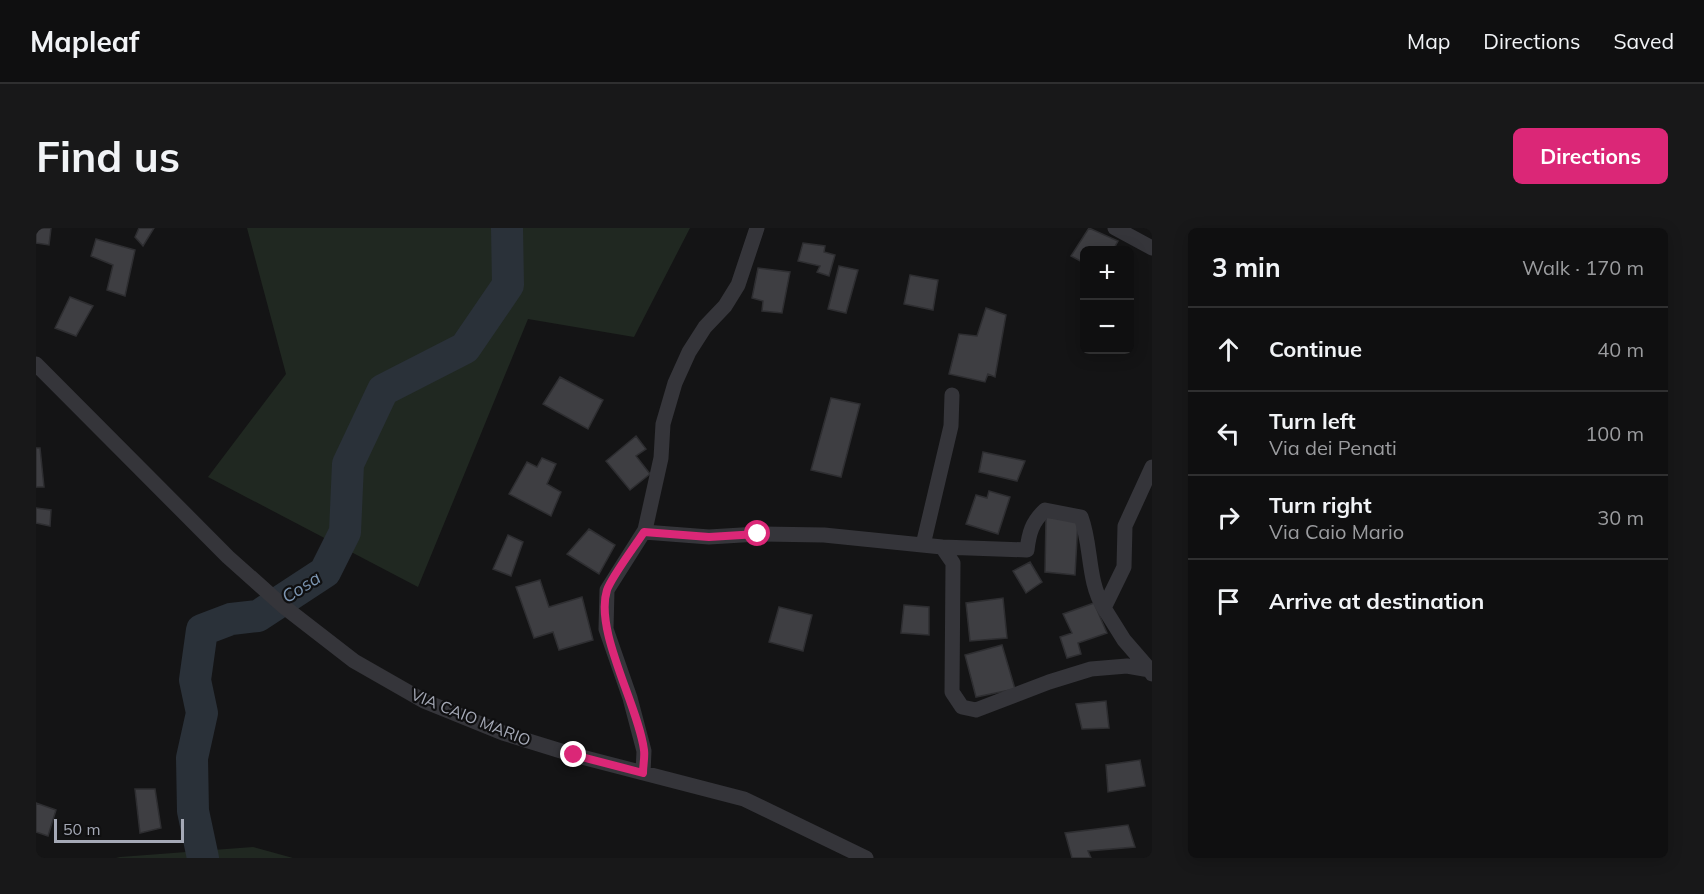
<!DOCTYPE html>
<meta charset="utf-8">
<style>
body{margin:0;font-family:Mulish,sans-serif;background:#181819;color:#f1f3f6}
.controls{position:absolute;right:18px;top:18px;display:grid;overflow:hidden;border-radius:9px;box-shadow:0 3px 15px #0003}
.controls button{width:54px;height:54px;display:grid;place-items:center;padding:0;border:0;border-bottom:2px solid #2f2f30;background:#0f0f10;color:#f1f3f6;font:30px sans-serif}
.scale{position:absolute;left:18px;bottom:15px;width:130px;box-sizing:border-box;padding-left:6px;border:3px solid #a5a9b6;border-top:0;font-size:16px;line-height:21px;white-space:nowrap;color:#a5a9b6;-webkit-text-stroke:4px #0f0f10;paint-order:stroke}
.stop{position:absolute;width:18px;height:18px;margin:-14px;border:4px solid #db2777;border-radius:50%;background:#fff}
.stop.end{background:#db2777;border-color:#fff;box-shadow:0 2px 6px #0008}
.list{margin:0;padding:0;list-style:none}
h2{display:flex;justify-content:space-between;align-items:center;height:78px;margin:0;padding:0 24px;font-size:26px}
h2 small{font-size:20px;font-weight:400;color:#9b9c9f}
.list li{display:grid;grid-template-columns:39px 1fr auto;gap:18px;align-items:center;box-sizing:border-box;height:84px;padding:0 24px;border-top:2px solid #2f2f30}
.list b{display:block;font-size:22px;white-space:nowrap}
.list p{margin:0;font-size:20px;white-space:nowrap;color:#9b9c9f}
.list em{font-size:20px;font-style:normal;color:#9b9c9f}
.icon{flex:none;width:33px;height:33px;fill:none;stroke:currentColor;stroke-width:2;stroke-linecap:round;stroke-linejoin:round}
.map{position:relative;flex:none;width:1116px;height:630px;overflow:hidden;border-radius:9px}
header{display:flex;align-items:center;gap:36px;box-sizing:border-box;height:84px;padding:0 30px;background:#0f0f10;border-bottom:2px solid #2f2f30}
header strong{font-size:28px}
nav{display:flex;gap:33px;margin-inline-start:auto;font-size:21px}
.intro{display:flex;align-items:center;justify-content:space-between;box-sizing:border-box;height:144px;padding:0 36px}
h1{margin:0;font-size:42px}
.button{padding:15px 27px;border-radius:9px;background:#db2777;color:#fff;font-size:21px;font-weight:700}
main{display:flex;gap:36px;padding:0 36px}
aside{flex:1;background:#0f0f10;border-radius:9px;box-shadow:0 3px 15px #0003}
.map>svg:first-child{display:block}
.green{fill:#202821}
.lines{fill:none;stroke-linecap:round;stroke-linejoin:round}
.river{stroke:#2a3139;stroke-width:32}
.building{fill:#3e3e42;stroke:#2e2e31;stroke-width:1.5}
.minor{stroke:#35353a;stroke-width:15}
.route{stroke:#db2777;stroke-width:8}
.labels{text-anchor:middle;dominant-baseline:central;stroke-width:4.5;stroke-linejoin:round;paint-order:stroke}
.street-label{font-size:16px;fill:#a5a9b6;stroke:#0f0f10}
.water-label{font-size:18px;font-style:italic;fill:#7c95b1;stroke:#0f0f10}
</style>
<header>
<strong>Mapleaf</strong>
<nav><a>Map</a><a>Directions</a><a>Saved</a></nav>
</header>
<div class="intro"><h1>Find us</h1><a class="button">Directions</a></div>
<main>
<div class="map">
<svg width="1116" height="630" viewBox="0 0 1116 630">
<rect width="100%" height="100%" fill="#141415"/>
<path class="green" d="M211 0H654L598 109 492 91 382 359 172 249 250 146Z
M217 619 257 630H80L84 629Z"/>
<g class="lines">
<path class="river" d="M167 630 157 583 156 530 166 485 159 452 166 402 195 391 222 388 289 344 309 304 312 236 347 162 429 120 472 57 471 0"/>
</g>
<path class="building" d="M0 0H15L13 17 0 15Z
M103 0H118L107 18 99 9Z
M1053 0 1082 13 1077 22H1048V35L1035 28Z
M60 11 99 22 89 68 71 62 77 37 55 28Z
M767 15 789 18 788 24 799 27 793 48 781 44 784 38 762 33Z
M803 38 822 42 810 85 792 81Z
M722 40 754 44 746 85 726 83 727 73 716 70Z
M874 47 902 52 897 82 868 76Z
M34 69 57 78 40 108 19 100Z
M950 80 970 87 959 149 952 146 949 154 913 146 923 106 941 108Z
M524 149 567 172 552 201 507 176Z
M795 170 824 176 805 249 775 242Z
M600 208 610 221 600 228 614 246 594 262 570 233Z
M0 220H4L8 259H0Z
M947 224 989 233 981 253 943 244Z
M506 230 520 236 511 256 525 264 515 288 473 266 491 234 501 239Z
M953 263 974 269 962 306 930 296 940 267 951 270Z
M0 280 15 282 14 298 0 295Z
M1010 289 1042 292 1039 347 1009 344Z
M553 301 579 317 563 346 531 326Z
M472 307 487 314 475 348 457 341Z
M994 334 1006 354 990 365 977 343Z
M504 352 513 379 546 369 557 412 523 422 517 404 498 410 480 359Z
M967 370 971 410 934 413 930 375Z
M1058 375 1071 405 1042 415 1045 426 1031 430 1024 409 1036 405 1027 386Z
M868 377 893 379V407L865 405Z
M743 379 776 387 767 423 733 414Z
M966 417 979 461 940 469 929 427Z
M1070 473 1073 500 1046 501 1040 476Z
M1104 532 1109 558 1072 564 1070 537Z
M99 561H119L125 600 104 605Z
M0 575 20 582 12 608 0 604Z
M1092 597 1099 619 1052 623 1055 630H1036L1029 605Z"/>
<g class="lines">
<path class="minor" d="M1079 0 1116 20
M0 136 192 329 247 378 318 433 388 473 467 505 538 527 708 571 830 630
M608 304 673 309 722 306 788 307 906 319 917 335 916 464 926 479 940 482 1013 454 1055 441 1091 438 1114 442 1116 446
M887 317 915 198 916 167
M906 319 991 322C993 305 996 294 1009 282L1045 289C1056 318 1051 353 1068 380L1088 339 1089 298 1116 239
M1068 380 1088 412 1114 442
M607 545 608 523 594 470 570 401 571 362 609 302 625 230 627 196 639 155 653 124 669 99 689 78 702 57 721 0"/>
</g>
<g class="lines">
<path class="route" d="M538 527 607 545C607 537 609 529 608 522 602 477 558 403 571 362 576 348 599 318 608 304L673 309 722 306"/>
</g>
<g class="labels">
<g class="street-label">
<text transform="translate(435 489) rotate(22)">VIA CAIO MARIO</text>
</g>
<g class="water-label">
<text transform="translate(265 359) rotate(-33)">Cosa</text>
</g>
</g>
</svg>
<div class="controls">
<button>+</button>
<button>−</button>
</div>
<div class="scale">50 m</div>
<div class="stop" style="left:722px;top:306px"></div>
<div class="stop end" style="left:538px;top:527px"></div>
</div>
<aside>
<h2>3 min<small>Walk · 170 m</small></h2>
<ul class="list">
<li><svg class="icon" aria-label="ahead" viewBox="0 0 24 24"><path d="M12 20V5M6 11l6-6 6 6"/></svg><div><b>Continue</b></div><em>40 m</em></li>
<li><svg class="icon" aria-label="left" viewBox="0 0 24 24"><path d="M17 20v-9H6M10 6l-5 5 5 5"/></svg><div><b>Turn left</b><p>Via dei Penati</p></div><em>100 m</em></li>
<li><svg class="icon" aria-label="right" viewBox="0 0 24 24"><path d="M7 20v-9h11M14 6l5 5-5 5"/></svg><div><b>Turn right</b><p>Via Caio Mario</p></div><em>30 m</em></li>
<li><svg class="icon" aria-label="arrive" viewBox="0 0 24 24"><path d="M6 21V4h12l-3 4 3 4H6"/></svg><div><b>Arrive at destination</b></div></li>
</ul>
</aside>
</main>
